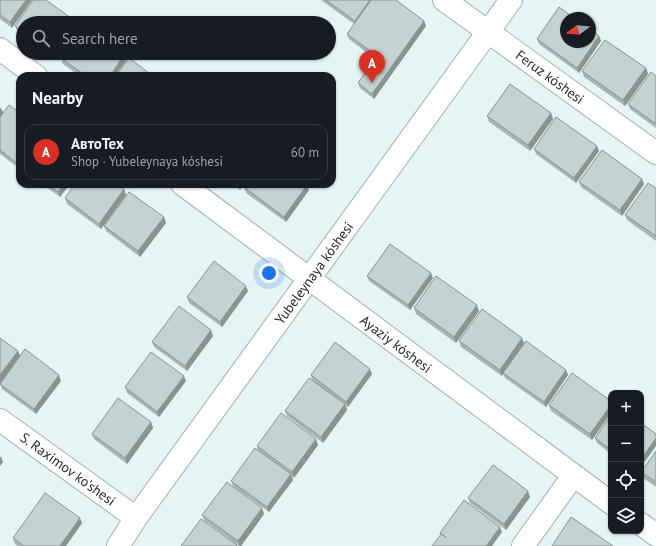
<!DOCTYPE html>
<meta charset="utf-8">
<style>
body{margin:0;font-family:"PT Sans",sans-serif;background:#20242c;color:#f1f3f6}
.controls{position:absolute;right:12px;bottom:12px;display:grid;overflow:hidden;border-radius:8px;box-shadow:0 1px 3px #0004}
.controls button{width:36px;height:36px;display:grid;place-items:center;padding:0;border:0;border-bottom:1px solid #363941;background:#171b24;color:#f1f3f6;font:20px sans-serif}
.compass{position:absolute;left:560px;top:12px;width:36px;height:36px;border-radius:50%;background:#171b24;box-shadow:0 1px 3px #0004;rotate:254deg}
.you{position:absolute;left:269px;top:273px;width:14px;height:14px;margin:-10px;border:3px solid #fff;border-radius:50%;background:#1a73e8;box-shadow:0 0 0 6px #1a73e833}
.badge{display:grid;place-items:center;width:26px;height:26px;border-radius:50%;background:#d93025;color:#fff;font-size:13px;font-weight:700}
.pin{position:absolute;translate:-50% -33px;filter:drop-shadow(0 1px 2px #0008)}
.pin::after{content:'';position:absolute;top:21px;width:14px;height:12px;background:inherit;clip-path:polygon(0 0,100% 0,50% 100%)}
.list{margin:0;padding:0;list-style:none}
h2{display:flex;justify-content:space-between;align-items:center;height:52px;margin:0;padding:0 16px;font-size:17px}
h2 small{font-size:13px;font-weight:400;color:#9ea1a6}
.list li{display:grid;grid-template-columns:26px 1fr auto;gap:12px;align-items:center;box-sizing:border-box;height:56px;margin:0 8px 8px;padding:0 8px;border:1px solid #363941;border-radius:12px}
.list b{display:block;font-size:15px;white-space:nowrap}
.list p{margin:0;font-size:13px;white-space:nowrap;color:#9ea1a6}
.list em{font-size:13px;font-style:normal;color:#9ea1a6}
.icon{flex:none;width:22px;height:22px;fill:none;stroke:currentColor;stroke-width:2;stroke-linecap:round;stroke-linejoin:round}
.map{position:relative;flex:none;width:656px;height:546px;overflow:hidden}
.search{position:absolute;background:#171b24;box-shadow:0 1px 3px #0004;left:16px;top:16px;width:320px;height:44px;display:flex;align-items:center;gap:10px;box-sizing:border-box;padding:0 14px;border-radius:22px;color:#9ea1a6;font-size:15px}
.panel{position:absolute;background:#171b24;box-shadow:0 1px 3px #0004;left:16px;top:72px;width:320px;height:116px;border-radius:12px}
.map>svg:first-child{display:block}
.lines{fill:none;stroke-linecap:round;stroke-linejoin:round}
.minor-casing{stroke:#a2b0af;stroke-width:24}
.minor{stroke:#fff;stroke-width:22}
.wall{fill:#a9b5b4}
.shaded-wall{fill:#899392}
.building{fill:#c4d2d1;stroke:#899392}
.labels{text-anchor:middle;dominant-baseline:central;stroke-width:4;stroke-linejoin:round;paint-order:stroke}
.street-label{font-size:14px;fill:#262b2b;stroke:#fff}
</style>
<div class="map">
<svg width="656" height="546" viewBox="0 0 656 546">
<rect width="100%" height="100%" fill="#e6f5f4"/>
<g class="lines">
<g class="minor-casing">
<path id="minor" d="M444 0 656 153
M0 49 36 76
M182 184 611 503
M0 420 136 518
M641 524 656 535
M118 546 136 518 511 0
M523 546 573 476"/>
</g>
<use href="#minor" class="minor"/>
</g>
<path class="wall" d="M0 0H32L12 28 0 19Z
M321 0H396L424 21 426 26 374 99 360 88 358 83 375 59 349 39 347 34 354 24Z
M23 23V36L17 31 15 26Z
M599 36 601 41 579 73 539 44 537 39Z
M47 53H62L57 60Z
M124 55 126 61 115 76H80L63 64 61 58Z
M646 68 648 74 625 106 584 77 582 71Z
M656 76V128L630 109 628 104Z
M0 107 1 108 3 113H20V169L0 154Z
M551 113 553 119 530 151 489 122 487 116Z
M597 146 599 151 576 183 536 154 534 149Z
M642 179 644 184 622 216 581 187 579 182Z
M42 184H70L60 197Z
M232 184H244L240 190Z
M244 187 309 190 286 222 246 193Z
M656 188V241L627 220 625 215Z
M124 189 126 195 101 229 67 204 65 198Z
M164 217 166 223 140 257 106 231 104 226Z
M367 276 433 278 410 310 369 281Z
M248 291 222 327 189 303 187 297Z
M414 308 479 311 456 343 416 314Z
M213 336 187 371 154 347 152 342Z
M0 338 18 351 20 356 61 381 36 414 2 389 0 384Z
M459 341 524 343 566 370 568 375 546 407 505 378 503 373 502 376 461 347Z
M372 374 348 407 346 405 347 410 323 443 287 416 285 411 312 380 311 375Z
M186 381 159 417 127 393 125 387Z
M611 401 592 440 551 411 549 405Z
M611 415V454L597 443 595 438Z
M151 422 153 428 127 464 94 439 92 434Z
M318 445 294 478 291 475 293 480 269 512 233 486 231 481 258 450 257 446Z
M656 451V487L643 478 641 472Z
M530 497 506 530 470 503 468 498Z
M264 514 241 546H239L204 520 202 515Z
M82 523 66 546H18L15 544 13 538Z"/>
<path class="shaded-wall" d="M26 0H32L12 28 10 22Z
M370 0H376L357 26 355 21Z
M424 21 426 26 374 99 372 94Z
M599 36 601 41 579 73 577 68Z
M56 53H62L57 60 55 55Z
M124 55 126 61 115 76H110Z
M646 68 648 74 625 106 623 100Z
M1 108 3 113 0 117V109Z
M551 113 553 119 530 151 528 145Z
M597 146 599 151 576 183 574 178Z
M20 162V169L18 164Z
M642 179 644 184 622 216 620 210Z
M64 184H70L60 197 58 192Z
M238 184H244L240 190Z
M307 185 309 190 286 222 284 217Z
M124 189 126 195 101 229 99 224Z
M164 217 166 223 140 257 138 251Z
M431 273 433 278 410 310 408 305Z
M246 286 248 291 222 327 220 322Z
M477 305 479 311 456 343 454 337Z
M211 330 213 336 187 371 185 366Z
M522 338 524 343 502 376 500 370Z
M18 351 20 356 0 383V375Z
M370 369 372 374 348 407 346 402Z
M566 370 568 375 546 407 544 402Z
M59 375 61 381 36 414 34 409Z
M184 376 186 381 159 417 157 412Z
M345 404 347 410 323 443 321 437Z
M611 405V413L592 440 590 434Z
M151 422 153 428 127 464 125 458Z
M656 438V446L641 467V459Z
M316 439 318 445 294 478 292 472Z
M1 456 3 462 0 466V458Z
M291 474 293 480 269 512 267 507Z
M528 491 530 497 506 530 504 524Z
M262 508 264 514 241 546H240L238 541Z
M80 518 82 523 66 546H60Z
M500 527 502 532 492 546H486Z"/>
<path class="building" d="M0 0H26L10 22 0 15Z
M33 0H46L78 23H23V32L15 26Z
M326 0H370L355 21Z
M371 0H396L424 21 372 94 358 83 377 56 347 34Z
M559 7 574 18H566V42H590V29L599 36 577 68 537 39Z
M605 40 646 68 623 100 582 71Z
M65 53H121L124 55 110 76H86L61 58Z
M129 58 153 76H116Z
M651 72 656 76V124L628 104Z
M510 84 551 113 528 145 487 116Z
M9 105 20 113V162L18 164 0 150V117Z
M556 117 597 146 574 178 534 149Z
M602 150 642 179 620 210 579 182Z
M648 183 656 188V236L625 215Z
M48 184H64L58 192Z
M75 184H116L124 189 99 224 65 198Z
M246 184H306L307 185 284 217 244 187Z
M129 192 164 217 138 251 104 226Z
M390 244 431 273 408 305 367 276Z
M214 261 246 286 220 322 187 297Z
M436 276 477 305 454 337 414 308Z
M179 306 211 330 185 366 152 342Z
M482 309 522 338 500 370 459 341Z
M0 338 18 351 0 375Z
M526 341 566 370 544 402 503 373Z
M335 342 370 369 346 402 311 375Z
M25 349 59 375 34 409 0 384Z
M151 352 184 376 157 412 125 387Z
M572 373 611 401V405L590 434 549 405Z
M309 378 345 404 321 437 285 411Z
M118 398 151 422 125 458 92 434Z
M281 413 316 439 292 472 257 446Z
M611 415V450L595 438Z
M641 423 656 434V438L641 459Z
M255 448 291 474 267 507 231 481Z
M656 451V482L641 472Z
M493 465 528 491 504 524 468 498Z
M227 482 262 508 238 541 202 515Z
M45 493 80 518 60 546H24L13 538Z
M464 500 500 527 486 546H432L441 534 446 537 440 533Z
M571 517 613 546H552Z
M201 519 237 545 236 546H181Z"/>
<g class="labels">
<g class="street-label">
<text transform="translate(550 77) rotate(36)">Feruz kóshesi</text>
<text transform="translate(314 273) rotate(-54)">Yubeleynaya kóshesi</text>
<text transform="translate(396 344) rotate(37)">Ayaziy kóshesi</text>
<text transform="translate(68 469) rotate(36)">S. Raximov ko'shesi</text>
</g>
</g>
</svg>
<div class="controls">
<button>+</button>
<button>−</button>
<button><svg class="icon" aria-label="locate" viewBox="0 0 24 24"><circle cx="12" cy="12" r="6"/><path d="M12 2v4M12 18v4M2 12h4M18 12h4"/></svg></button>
<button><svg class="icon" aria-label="layers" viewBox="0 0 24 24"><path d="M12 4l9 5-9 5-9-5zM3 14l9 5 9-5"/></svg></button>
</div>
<svg class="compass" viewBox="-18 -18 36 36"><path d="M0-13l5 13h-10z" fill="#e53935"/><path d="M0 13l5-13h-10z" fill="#9ea1a6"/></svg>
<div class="you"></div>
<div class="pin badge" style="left:372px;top:83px">A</div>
<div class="search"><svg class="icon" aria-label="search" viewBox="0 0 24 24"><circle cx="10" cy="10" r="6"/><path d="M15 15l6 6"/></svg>Search here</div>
<section class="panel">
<h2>Nearby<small></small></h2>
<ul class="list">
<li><span class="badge">A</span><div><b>АвтоТех</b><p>Shop · Yubeleynaya kóshesi</p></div><em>60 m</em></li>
</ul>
</section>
</div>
